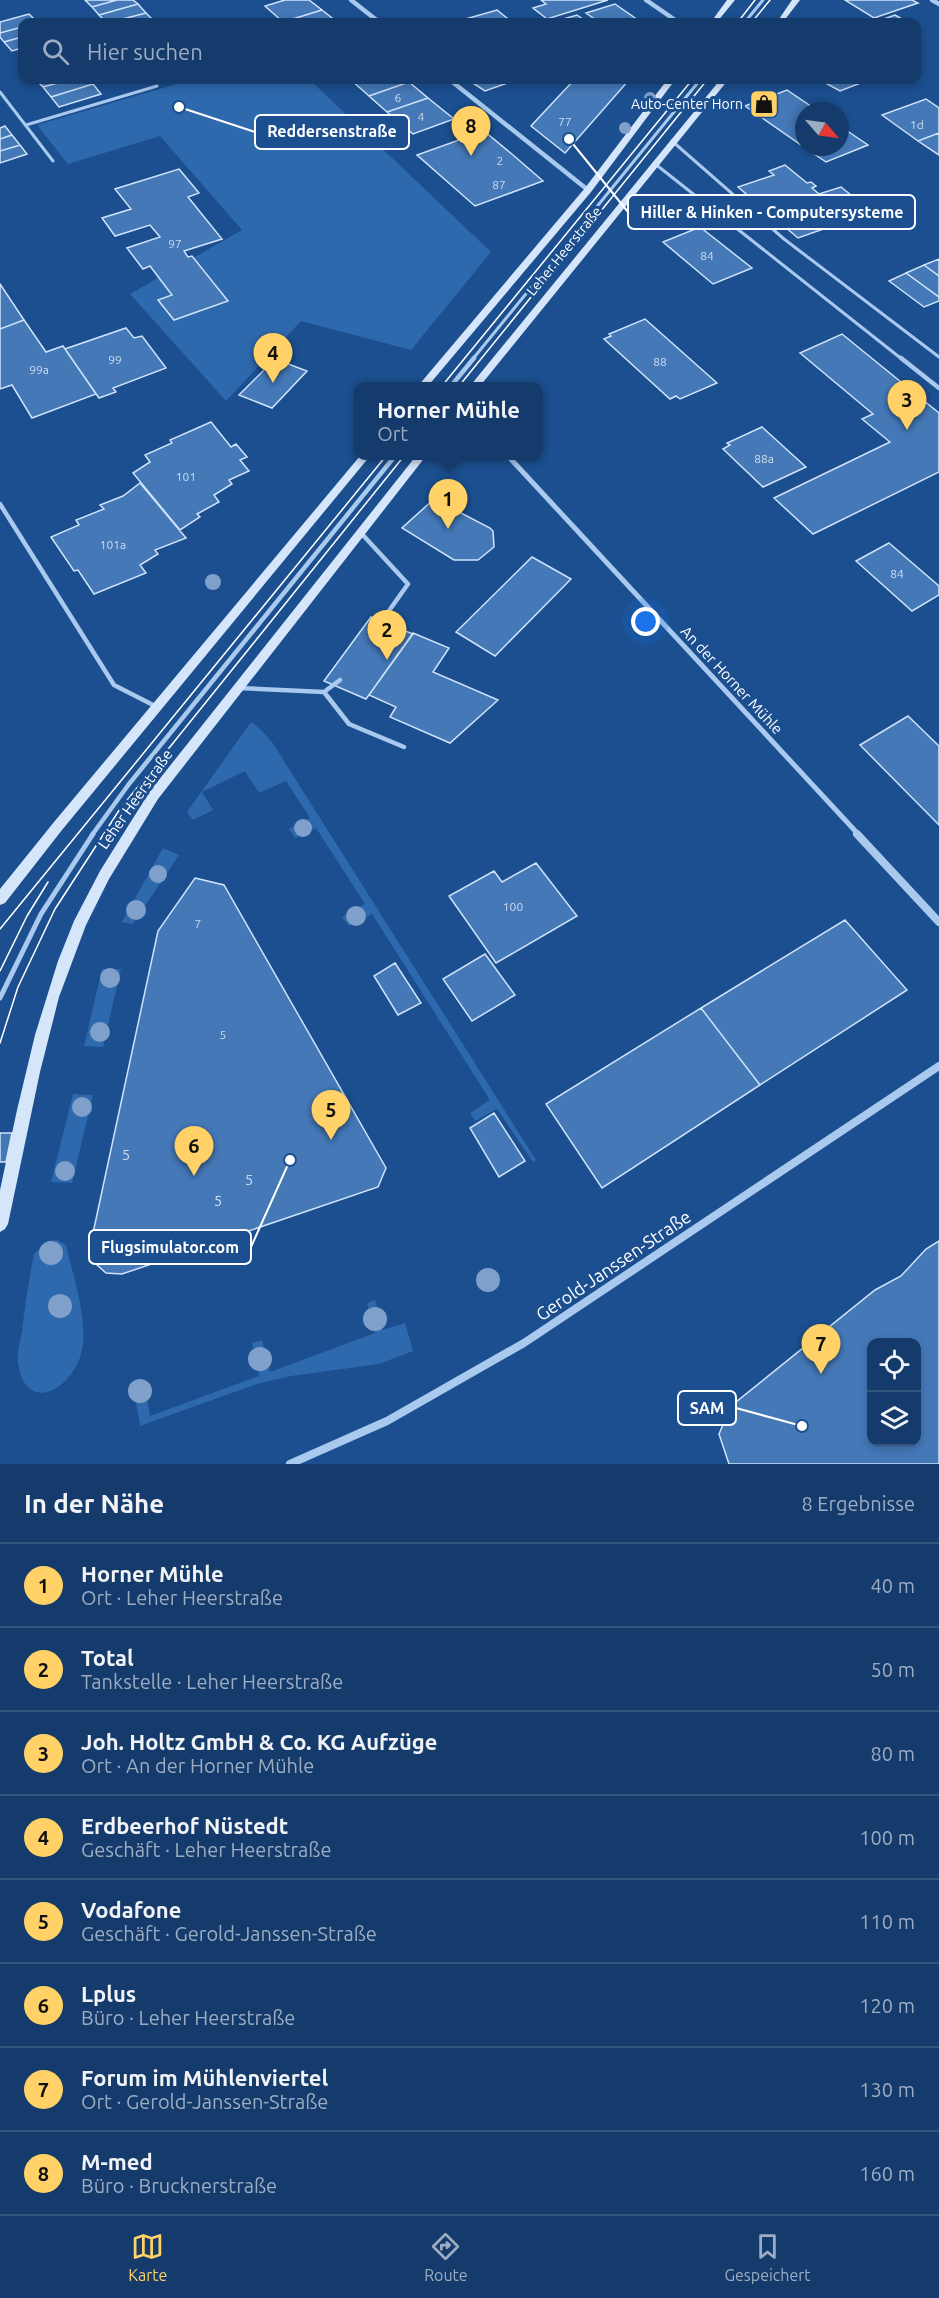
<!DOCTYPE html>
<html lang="de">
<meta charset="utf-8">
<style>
body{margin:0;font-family:Ubuntu,sans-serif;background:#1d4271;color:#f1f3f6}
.controls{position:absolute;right:18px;bottom:18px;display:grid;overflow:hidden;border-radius:12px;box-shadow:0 3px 9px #0003}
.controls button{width:54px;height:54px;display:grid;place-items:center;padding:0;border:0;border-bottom:2px solid #33557e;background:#143b6b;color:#f1f3f6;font:30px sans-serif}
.compass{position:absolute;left:795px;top:102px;width:54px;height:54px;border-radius:50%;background:#143b6b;box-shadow:0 3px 9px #0003;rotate:118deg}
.you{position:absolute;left:646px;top:622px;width:21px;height:21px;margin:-15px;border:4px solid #fff;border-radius:50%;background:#1a73e8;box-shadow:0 0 0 9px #1a73e833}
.badge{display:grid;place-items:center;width:39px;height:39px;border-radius:50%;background:#ffd166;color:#111;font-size:20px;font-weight:700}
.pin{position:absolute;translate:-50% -50px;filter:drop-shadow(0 2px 3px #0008)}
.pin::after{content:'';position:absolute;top:32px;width:21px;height:18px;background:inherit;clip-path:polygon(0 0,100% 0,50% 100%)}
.popup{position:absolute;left:354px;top:382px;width:189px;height:78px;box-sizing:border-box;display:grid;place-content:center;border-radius:12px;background:#143b6b;filter:drop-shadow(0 2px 4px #0005);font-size:20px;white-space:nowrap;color:#9dadc1}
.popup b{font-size:22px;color:#f1f3f6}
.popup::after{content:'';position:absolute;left:50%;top:100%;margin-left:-12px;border:12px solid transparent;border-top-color:#143b6b}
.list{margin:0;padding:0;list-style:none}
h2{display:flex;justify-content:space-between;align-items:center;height:78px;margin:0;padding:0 24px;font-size:26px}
h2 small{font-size:20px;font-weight:400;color:#9dadc1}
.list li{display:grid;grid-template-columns:39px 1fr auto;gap:18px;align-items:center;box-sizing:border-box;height:84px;padding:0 24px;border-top:2px solid #33557e}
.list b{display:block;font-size:22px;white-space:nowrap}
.list p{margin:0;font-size:20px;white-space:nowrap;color:#9dadc1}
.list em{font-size:20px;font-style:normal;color:#9dadc1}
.icon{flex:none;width:33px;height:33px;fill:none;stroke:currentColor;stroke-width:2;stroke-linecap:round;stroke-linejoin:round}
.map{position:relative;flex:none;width:939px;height:1464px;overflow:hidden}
.search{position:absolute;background:#143b6b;box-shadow:0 3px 9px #0003;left:18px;right:18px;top:18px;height:66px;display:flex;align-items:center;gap:15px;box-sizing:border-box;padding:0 21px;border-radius:12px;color:#9dadc1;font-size:22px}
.sheet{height:750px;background:#143b6b}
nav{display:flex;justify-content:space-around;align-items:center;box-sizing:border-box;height:84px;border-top:2px solid #33557e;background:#143b6b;font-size:16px;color:#9dadc1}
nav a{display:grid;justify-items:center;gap:3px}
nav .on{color:#ffd166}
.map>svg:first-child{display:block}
.green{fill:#2e69ad}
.building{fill:#4478b7;stroke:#cfe3fa;stroke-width:1.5;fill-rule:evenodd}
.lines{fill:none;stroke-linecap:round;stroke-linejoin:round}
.lane-far2{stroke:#a9c9ee;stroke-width:3}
.lane-far1{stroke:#a9c9ee;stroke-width:4.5}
.lane{stroke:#a9c9ee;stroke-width:5}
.street-far2{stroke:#a9c9ee;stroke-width:4.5}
.street-far1{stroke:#a9c9ee;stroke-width:5}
.street{stroke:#a9c9ee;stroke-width:8}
.secondary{fill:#d6e6fa;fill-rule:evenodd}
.tram{stroke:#fff;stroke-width:1.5}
.tree{fill:#7ea0ca}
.labels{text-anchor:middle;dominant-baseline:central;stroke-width:6;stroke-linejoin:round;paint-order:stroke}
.number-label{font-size:12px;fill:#d0dded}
.far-poi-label{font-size:14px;fill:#fff;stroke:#1b4f8f;text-anchor:end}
.far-street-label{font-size:14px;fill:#fff;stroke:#1b4f8f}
.street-label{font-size:15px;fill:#fff;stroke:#1b4f8f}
.near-number-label{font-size:15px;fill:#d0dded}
.near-street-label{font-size:18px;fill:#fff;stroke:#1b4f8f}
.leader{fill:none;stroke:#fff;stroke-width:2}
.callout-dot{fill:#fff;stroke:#1b4f8f;stroke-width:2}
.callout{fill:#1b4f8f;stroke:#fff;stroke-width:2}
.callout-label{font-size:16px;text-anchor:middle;font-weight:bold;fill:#fff}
</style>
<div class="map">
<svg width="939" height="1464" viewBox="0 0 939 1464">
<rect width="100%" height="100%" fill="#1b4f8f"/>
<path class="green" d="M190 80H310L491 252 411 350 301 321 226 401 130 294 242 230 160 136 68 164 37 125Z
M251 722 259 728 272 742 536 1160 533 1162 497 1109 475 1121 470 1113 490 1100 372 914 349 926 342 917 365 904 316 828 295 838 289 829 310 818 286 781 259 793 245 771 202 792 213 810 193 820 187 812Z
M163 848 179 855 133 924 122 922Z
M102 969H121L103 1047 84 1046Z
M73 1094 93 1095 72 1183 51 1182Z
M57 1240 66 1245C73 1276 86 1312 83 1344 79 1386 26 1419 18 1363 17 1353 20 1341 22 1331 25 1305 29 1279 34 1254L48 1241Z
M375 1300 383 1330 405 1323 413 1351 379 1364 291 1376 257 1384 140 1426 133 1384 144 1380 150 1416 259 1376 252 1343 262 1340 270 1372 375 1333 367 1303Z"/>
<path class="building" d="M85 0H117L92 7Z
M117 0H133L138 4 99 15 92 7Z
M285 0H309L322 10 283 22 265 6Z
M541 0H608L547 19 533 8 546 4Z
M845 0H912L918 3 874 18Z
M138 4 146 13 111 22H106L99 15Z
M615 4 635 18 621 22H599L586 13Z
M322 10 337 22H283Z
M497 10 508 19 496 22H455Z
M146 13 154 21 111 22Z
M29 14 37 22H22V27L0 33V22Z
M577 15 587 22H553Z
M895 15 907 22 878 21Z
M22 27V37L4 42 0 37V33Z
M22 37V48L12 51 4 42Z
M36 80H69L43 87Z
M69 80H88L93 84 51 97 43 87Z
M351 80H406L409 82 369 96Z
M468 80H516L485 91Z
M574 80H629L565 153 531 126Z
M820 80H865L866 81 840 91Z
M409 82 428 98 387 112 369 96Z
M93 84 101 94 59 107 51 97Z
M787 90 818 111H804V147L745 106Z
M428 98 454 119 413 134 387 112Z
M926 99 939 108V133L918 141 882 115Z
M5 126 12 135 0 139V128Z
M840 126 868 145 826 162 804 147H840Z
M484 131 513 155 543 181 475 206 417 155Z
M939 133V155L918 141Z
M12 135 20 145 0 151V139Z
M20 145 27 154 0 163V151Z
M785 165 807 183 811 182 816 186 812 188 819 194 841 187 872 212 798 238 738 187 774 175 769 171Z
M179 169 199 193 188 197 222 239 184 251 188 257 192 256 228 301 174 320 158 300 172 295 150 266 143 269 127 248 160 237 150 225 115 236 102 218 131 209 115 189Z
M700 227 752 268 713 284 663 242Z
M939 259V276L924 265Z
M924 265 939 276V297L906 273Z
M906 273 939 297V301L924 307 889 281Z
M0 284 24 320 0 329Z
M645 319 717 383 680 399 676 396 670 399 604 339 611 336 609 334Z
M24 320 46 352 63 346 96 394 32 418 12 385 0 389V329Z
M126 328 134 338 142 336 166 368 113 388 116 392 99 398 65 349Z
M842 334 939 413V472L813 534 774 498 890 442 862 419 873 414 800 353Z
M275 359 307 371 272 408 239 395Z
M211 422 231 447 236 444 247 457 240 460 249 471 229 480 232 484 214 495 219 502 197 514 200 517 180 530 133 473 150 462 145 455 172 443 170 440Z
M762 427 806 467 763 487 723 449 730 445 727 443Z
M140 483 186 538 155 550 158 554 140 565 146 573 94 594 78 570 74 571 51 537 79 525 76 520 104 509 100 505 123 496Z
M434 499 490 528 493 531 494 547 478 560H454L402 528Z
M889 543 939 586V595L912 611 856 561Z
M532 557 571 579 495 656 456 632Z
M371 617 413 634 366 699 324 681Z
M413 633 449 648 433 672 498 700 450 743 390 717 396 707 369 695Z
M908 716 939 746V825L860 745Z
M536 863 577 916 496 963 449 896 494 871 502 882Z
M195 878 224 885 386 1168 378 1187 122 1274 106 1273 96 1264 90 1247 158 931Z
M845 920 907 990 760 1085 701 1008Z
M485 954 515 995 472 1021 443 979Z
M395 963 421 1003 398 1015 374 976Z
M701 1008 760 1085 602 1188 546 1104Z
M494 1113 525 1161 499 1177 470 1128Z
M0 1133H12L6 1162H0Z
M939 1241V1464H729L719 1434 731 1406 875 1290 901 1276 926 1249ZM872 1342H916V1442H872Z"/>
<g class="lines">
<path class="lane-far2" d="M745 22 763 0
M0 92 53 161
M26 125 157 86
M672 141 784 239 939 357
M654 163 903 360
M472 360 700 80"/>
<path class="lane-far1" d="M901 358 939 388
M451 386 474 358
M0 504 114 685 157 707
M361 533 408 584 386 615
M238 688 324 692 340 680
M324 692 349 724 404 747
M92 835 129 784 395 456"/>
<path class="lane" d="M0 998 41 914 93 834"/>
<path class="street-far2" d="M351 0 379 22
M646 0 678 22
M932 0 939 4
M450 80 588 190"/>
<path class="street-far1" d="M508 456 859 835"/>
<path class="street" d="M857 834 939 922
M290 1464 387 1421 524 1343 939 1066"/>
<path class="secondary" d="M727 0H735L717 22H711Z
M792 0H800L783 22H777Z
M667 80H675L591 192 428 386H418L585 188Z
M720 80H728L480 386H470Z
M360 456H370L62 830 5 903 0 905V889L54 822Z
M416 456H426L158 799 109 879 86 925 59 997 40 1072 8 1224 5 1229 0 1232V1190L17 1110 35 1035 58 961 74 921 100 871 150 791Z"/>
<path class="tram" d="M738 22 755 0
M752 22 770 0
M442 386 692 80
M459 386 707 80
M0 929 386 456
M0 971 27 916 48 882
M0 1043 18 987 55 909 120 809 404 456"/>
</g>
<g class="tree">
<circle cx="650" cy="98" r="6"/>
<circle cx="625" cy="128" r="6"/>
<circle cx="213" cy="582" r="8"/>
<circle cx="303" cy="828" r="9"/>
<circle cx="158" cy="874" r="9"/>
<circle cx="136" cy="910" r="10"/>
<circle cx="356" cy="916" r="10"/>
<circle cx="110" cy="978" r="10"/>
<circle cx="100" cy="1032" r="10"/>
<circle cx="82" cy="1107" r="10"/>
<circle cx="65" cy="1171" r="10"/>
<circle cx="51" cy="1253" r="12"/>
<circle cx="488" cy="1280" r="12"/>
<circle cx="60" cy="1306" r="12"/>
<circle cx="375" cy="1319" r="12"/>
<circle cx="260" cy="1359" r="12"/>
<circle cx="140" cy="1391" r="12"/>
</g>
<defs>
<g id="shop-square" transform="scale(1.5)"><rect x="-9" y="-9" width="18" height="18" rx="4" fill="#ffd166" stroke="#1b4f8f"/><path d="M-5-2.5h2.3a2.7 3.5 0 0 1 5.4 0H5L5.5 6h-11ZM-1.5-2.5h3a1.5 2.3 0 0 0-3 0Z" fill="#111"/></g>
</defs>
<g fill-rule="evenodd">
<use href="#shop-square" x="764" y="104"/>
</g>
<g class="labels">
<g class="number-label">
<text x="398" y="97">6</text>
<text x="421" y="116">4</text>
<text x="565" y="121">77</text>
<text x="917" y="124">1d</text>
<text x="500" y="160">2</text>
<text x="499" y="184">87</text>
<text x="175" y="243">97</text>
<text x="707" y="255">84</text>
<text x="115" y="359">99</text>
<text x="660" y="361">88</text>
<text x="39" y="369">99a</text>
<text x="764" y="458">88a</text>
<text x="186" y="476">101</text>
<text x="113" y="544">101a</text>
<text x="897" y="573">84</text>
<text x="513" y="906">100</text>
<text x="198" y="923">7</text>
<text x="223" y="1034">5</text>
</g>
<g class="far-poi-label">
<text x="743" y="104">Auto-Center Horn</text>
</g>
<g class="far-street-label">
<text transform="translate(564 251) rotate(-51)">Leher Heerstraße</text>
</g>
<g class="street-label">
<text transform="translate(732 680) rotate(47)">An der Horner Mühle</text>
<text transform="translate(135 799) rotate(-55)">Leher Heerstraße</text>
</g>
<g class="near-number-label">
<text x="126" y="1154">5</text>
<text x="249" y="1179">5</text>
<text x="218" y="1200">5</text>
</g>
<g class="near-street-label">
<text transform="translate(613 1265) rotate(-34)">Gerold-Janssen-Straße</text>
</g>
</g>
<path class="leader" d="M179 107L255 132M569 139L628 212M290 1160L251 1247M802 1426L736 1408"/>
<g class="callout-dot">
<circle cx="179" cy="107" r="6"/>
<circle cx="569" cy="139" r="6"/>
<circle cx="290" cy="1160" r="6"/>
<circle cx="802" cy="1426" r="6"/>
</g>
<g class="callout">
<rect x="255" y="115" width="154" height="34" rx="6"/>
<rect x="628" y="195" width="287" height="34" rx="6"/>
<rect x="89" y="1230" width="162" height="34" rx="6"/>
<rect x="678" y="1391" width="58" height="34" rx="6"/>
</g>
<g class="callout-label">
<text x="332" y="137">Reddersenstraße</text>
<text x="772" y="218">Hiller &amp; Hinken - Computersysteme</text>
<text x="170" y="1253">Flugsimulator.com</text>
<text x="707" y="1414">SAM</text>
</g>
</svg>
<div class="controls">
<button><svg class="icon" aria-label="locate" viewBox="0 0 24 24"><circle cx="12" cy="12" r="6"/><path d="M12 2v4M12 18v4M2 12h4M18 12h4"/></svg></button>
<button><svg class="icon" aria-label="layers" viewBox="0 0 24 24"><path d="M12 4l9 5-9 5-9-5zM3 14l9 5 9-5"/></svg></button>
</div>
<svg class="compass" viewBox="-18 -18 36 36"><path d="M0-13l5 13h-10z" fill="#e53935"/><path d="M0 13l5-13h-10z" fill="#9dadc1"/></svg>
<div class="you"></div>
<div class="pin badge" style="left:448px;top:529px">1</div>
<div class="popup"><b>Horner Mühle</b>Ort</div>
<div class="pin badge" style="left:387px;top:660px">2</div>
<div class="pin badge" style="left:907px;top:430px">3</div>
<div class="pin badge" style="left:273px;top:383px">4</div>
<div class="pin badge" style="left:331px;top:1140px">5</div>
<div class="pin badge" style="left:194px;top:1176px">6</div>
<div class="pin badge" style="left:821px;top:1374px">7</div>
<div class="pin badge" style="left:471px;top:156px">8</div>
<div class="search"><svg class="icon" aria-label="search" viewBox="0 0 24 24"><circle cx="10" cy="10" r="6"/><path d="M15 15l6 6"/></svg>Hier suchen</div>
</div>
<section class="sheet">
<h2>In der Nähe<small>8 Ergebnisse</small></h2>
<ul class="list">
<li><span class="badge">1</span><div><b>Horner Mühle</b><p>Ort · Leher Heerstraße</p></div><em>40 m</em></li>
<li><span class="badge">2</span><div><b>Total</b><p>Tankstelle · Leher Heerstraße</p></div><em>50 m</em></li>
<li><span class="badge">3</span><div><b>Joh. Holtz GmbH &amp; Co. KG Aufzüge</b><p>Ort · An der Horner Mühle</p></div><em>80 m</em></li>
<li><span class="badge">4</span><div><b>Erdbeerhof Nüstedt</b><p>Geschäft · Leher Heerstraße</p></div><em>100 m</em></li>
<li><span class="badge">5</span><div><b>Vodafone</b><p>Geschäft · Gerold-Janssen-Straße</p></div><em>110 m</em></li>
<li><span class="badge">6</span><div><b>Lplus</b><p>Büro · Leher Heerstraße</p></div><em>120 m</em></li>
<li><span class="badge">7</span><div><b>Forum im Mühlenviertel</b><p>Ort · Gerold-Janssen-Straße</p></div><em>130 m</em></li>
<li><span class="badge">8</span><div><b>M-med</b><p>Büro · Brucknerstraße</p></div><em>160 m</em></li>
</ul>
</section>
<nav>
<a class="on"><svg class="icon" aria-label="map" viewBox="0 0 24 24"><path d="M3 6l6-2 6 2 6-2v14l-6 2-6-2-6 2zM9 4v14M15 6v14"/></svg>Karte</a>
<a><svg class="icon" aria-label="directions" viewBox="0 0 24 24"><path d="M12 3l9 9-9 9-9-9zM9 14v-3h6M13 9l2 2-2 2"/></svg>Route</a>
<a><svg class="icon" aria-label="saved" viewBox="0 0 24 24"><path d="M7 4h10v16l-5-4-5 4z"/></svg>Gespeichert</a>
</nav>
